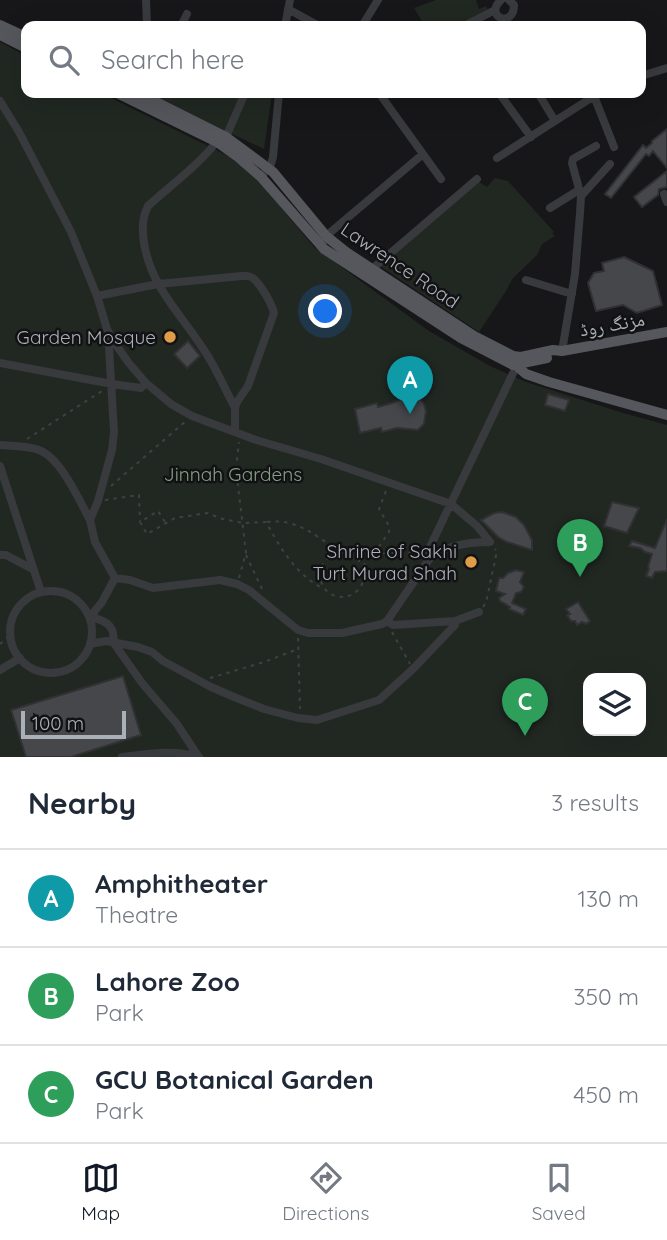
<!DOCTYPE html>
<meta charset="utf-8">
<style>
body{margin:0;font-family:Quicksand,"Noto Naskh Arabic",sans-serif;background:#f2f2f3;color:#1f2937}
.controls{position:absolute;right:21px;bottom:21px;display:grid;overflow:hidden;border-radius:14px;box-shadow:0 7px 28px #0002}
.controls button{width:63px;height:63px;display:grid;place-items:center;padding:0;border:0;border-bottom:2px solid #e0e1e3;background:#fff;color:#1f2937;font:35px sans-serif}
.scale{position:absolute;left:21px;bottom:18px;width:105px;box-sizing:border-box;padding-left:7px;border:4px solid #aab0b7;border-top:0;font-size:19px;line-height:24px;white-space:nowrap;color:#aab0b7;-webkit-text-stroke:5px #121214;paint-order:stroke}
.you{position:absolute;left:326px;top:312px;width:24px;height:24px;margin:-18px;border:5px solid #fff;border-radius:50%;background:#1a73e8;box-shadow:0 0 0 10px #1a73e833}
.badge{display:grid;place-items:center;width:46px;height:46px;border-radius:50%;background:#111827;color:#fff;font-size:23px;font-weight:700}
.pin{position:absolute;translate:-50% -58px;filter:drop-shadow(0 2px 4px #0008)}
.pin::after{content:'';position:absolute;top:37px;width:24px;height:21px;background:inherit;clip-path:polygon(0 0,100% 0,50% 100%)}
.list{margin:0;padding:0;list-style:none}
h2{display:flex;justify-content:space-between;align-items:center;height:91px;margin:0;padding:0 28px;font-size:30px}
h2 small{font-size:23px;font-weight:400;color:#747a83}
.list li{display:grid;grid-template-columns:46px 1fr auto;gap:21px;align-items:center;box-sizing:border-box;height:98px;padding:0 28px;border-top:2px solid #e0e1e3}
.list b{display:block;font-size:26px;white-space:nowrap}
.list p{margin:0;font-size:23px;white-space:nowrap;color:#747a83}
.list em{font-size:23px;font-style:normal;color:#747a83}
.icon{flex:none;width:38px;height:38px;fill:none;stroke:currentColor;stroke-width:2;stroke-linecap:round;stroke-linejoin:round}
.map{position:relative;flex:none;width:667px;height:757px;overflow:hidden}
.search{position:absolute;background:#fff;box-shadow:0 7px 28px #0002;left:21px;right:21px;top:21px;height:77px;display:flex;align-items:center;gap:18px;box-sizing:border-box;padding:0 24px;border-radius:14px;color:#747a83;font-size:26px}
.sheet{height:385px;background:#fff}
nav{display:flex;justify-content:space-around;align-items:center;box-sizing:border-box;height:98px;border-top:2px solid #e0e1e3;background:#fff;font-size:19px;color:#747a83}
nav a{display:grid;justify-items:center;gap:4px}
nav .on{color:#111827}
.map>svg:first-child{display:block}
.green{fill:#212822;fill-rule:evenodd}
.building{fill:#46474b;stroke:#313134;stroke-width:2}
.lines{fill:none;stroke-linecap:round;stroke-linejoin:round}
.path{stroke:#3e4144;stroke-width:2;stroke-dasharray:3.5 5;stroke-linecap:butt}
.minor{stroke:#383a3d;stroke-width:8}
.major{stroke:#55575c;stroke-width:10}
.poi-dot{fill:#df9d48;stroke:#121214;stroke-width:2.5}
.labels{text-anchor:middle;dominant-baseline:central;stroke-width:5;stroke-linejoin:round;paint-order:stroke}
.street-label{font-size:19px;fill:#aab0b7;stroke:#121214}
.poi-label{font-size:19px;fill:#aab0b7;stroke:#121214;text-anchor:end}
.park-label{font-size:19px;fill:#85a083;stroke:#121214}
</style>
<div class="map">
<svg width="667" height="757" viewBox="0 0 667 757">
<rect width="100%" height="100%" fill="#171719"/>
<path class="green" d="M436 0H476L479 9 486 6 488 10 457 26H425L414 8Z
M0 42 26 56V93H101L230 157 257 179 314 247 429 331 490 366 526 382 623 413 667 425V757H0ZM588 678H641V731H588Z
M155 93H272L264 149 155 98Z
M495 178 508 181 554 232 552 233 555 236 542 244 537 255 513 278 506 291 479 332 380 266 479 182 487 187Z"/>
<path class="building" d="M667 129V168L653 151 649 156 646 154 611 198 605 194 643 145 646 148 652 143V141Z
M667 171V187L659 189 658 195 642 207 634 197Z
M624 257 653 271 662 305 637 313 623 305 596 311 588 283 594 273 604 271 602 263Z
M188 341 200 356 187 368 174 354Z
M413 394 420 398 424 404 426 411 424 424 418 430 397 428 382 432 381 428 360 433 355 409 377 403 378 407 392 403Z
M548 394 569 400 565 411 545 405Z
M612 502 639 508 627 533 604 526Z
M502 512 516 517 524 525 532 540V550L507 542 498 537 481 520 494 513Z
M667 519V571L655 572 652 578 646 576 649 569 648 567 652 554 645 552 640 548 629 546 632 541 655 548Z
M516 570 524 572 520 582 524 587 521 592 516 593 512 603 526 609 523 615 509 609 510 607 500 601 499 598 505 594 496 591 499 578H503L508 573Z
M578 602 590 621 586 624 582 622 577 625 575 621H571L567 615 570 614 566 609Z
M123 676 141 735 71 757H26L11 710Z"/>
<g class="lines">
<path class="path" d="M27 439 102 391
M111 486 186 421
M105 500 139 495 140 521
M165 522 158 511 140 522 147 534 175 518 207 513 223 519 243 523 266 522C281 549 296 575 324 589
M267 522C297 518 316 536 340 552
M320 575a22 22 0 1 1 44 0a22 22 0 1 1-44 0Z
M374 554 389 532V526L379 509 386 491
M246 555 263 591
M363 566 374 554 408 552 423 556
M239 578 246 553 236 469 239 442
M483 607 486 603 497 551 495 549
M392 632 410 664
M298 638 300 709
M0 644 11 634
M210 678 264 662 298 649"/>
<path class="minor" d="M146 0 147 26
M501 0C483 17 514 29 514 5L509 0
M288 9 319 26
M628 25 629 26
M181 26 187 14
M285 26 290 0
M362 26 378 0
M464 26 495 10
M641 76 667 68
M379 93 441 179
M499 93 531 137
M538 93 555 121
M594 96 614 147
M0 101 19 132 71 232 97 296 107 329 112 339 109 347 114 432 112 450 98 501 90 520 95 542 115 578 102 602 90 617C104 620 116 625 113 642L142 683 177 724 198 756
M219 137C211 155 164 191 148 206 142 218 142 229 144 243 151 287 181 314 204 350 216 368 225 389 235 408
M226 137 245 93
M497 158 599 93
M265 172 271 164 273 157 279 93
M664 194 667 202
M581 196 610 164
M550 208 579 190
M324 241 326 236 423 154
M372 269 477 179
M526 280 572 294
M97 296 158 284 242 276C247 276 249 275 254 279 261 285 272 304 274 313L248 386 237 402 235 408V432
M112 339 128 362 146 383 171 404 192 416 256 440 321 459 451 504 477 526 490 542
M562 351 575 274 580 213 581 196 572 163 573 159 596 146
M0 363 112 384 141 388 146 383
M0 445C12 446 27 446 39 450 61 458 79 500 90 520
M0 466 41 592
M0 555H6L34 570
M430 558C449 545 468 542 490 542
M115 578 130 580 153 588 220 580 237 584 249 590 298 630 308 633H342L382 624 387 621 430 558 429 549 517 365
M10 632a41 41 0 1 1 82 0a41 41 0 1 1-82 0Z
M455 621 479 612
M90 644 106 641 138 647 152 652 163 661 211 687 234 697 264 709 298 718 317 720 379 700 413 669 455 625V621L393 625 387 621
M0 670 20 658
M122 757C148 754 174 749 199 757"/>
<path class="major" d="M0 25 26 37
M0 35 26 48
M117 93 217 142 238 157 261 177 324 249 461 338 513 365 547 358
M138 93 226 137 273 172 326 236 346 252 474 336 513 356 521 357 553 350 562 351 667 332
M516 361 519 368 526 374 549 382 667 415"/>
</g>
<g class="poi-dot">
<circle cx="170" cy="337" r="7"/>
<circle cx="471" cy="562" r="7"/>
</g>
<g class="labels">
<g class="street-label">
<text transform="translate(400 265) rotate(34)">Lawrence Road</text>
<text transform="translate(612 324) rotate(-10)">مزنگ روڈ</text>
</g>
<g class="poi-label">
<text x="156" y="337">Garden Mosque</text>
<text x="457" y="551">Shrine of Sakhi<tspan x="457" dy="22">Turt Murad Shah</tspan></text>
</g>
<g class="park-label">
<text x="233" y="474">Jinnah Gardens</text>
</g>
</g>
</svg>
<div class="controls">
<button><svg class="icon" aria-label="layers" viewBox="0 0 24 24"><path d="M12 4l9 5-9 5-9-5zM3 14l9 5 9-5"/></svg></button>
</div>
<div class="scale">100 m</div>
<div class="you"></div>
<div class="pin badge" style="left:410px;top:414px;background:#0f9aa8">A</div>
<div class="pin badge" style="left:580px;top:577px;background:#2e9e5b">B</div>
<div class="pin badge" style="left:525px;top:736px;background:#2e9e5b">C</div>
<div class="search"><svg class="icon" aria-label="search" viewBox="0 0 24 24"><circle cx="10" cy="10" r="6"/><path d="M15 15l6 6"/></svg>Search here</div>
</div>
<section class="sheet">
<h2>Nearby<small>3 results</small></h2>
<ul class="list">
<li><span class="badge" style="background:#0f9aa8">A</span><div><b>Amphitheater</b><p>Theatre</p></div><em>130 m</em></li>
<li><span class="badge" style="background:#2e9e5b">B</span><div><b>Lahore Zoo</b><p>Park</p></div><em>350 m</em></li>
<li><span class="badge" style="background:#2e9e5b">C</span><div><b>GCU Botanical Garden</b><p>Park</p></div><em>450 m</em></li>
</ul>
</section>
<nav>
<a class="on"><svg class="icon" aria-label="map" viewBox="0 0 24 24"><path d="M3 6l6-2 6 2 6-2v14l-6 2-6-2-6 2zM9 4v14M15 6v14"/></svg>Map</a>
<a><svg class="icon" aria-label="directions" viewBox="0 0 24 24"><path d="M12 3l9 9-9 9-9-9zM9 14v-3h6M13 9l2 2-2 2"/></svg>Directions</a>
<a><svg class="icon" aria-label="saved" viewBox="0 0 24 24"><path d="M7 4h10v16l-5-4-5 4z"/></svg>Saved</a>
</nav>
